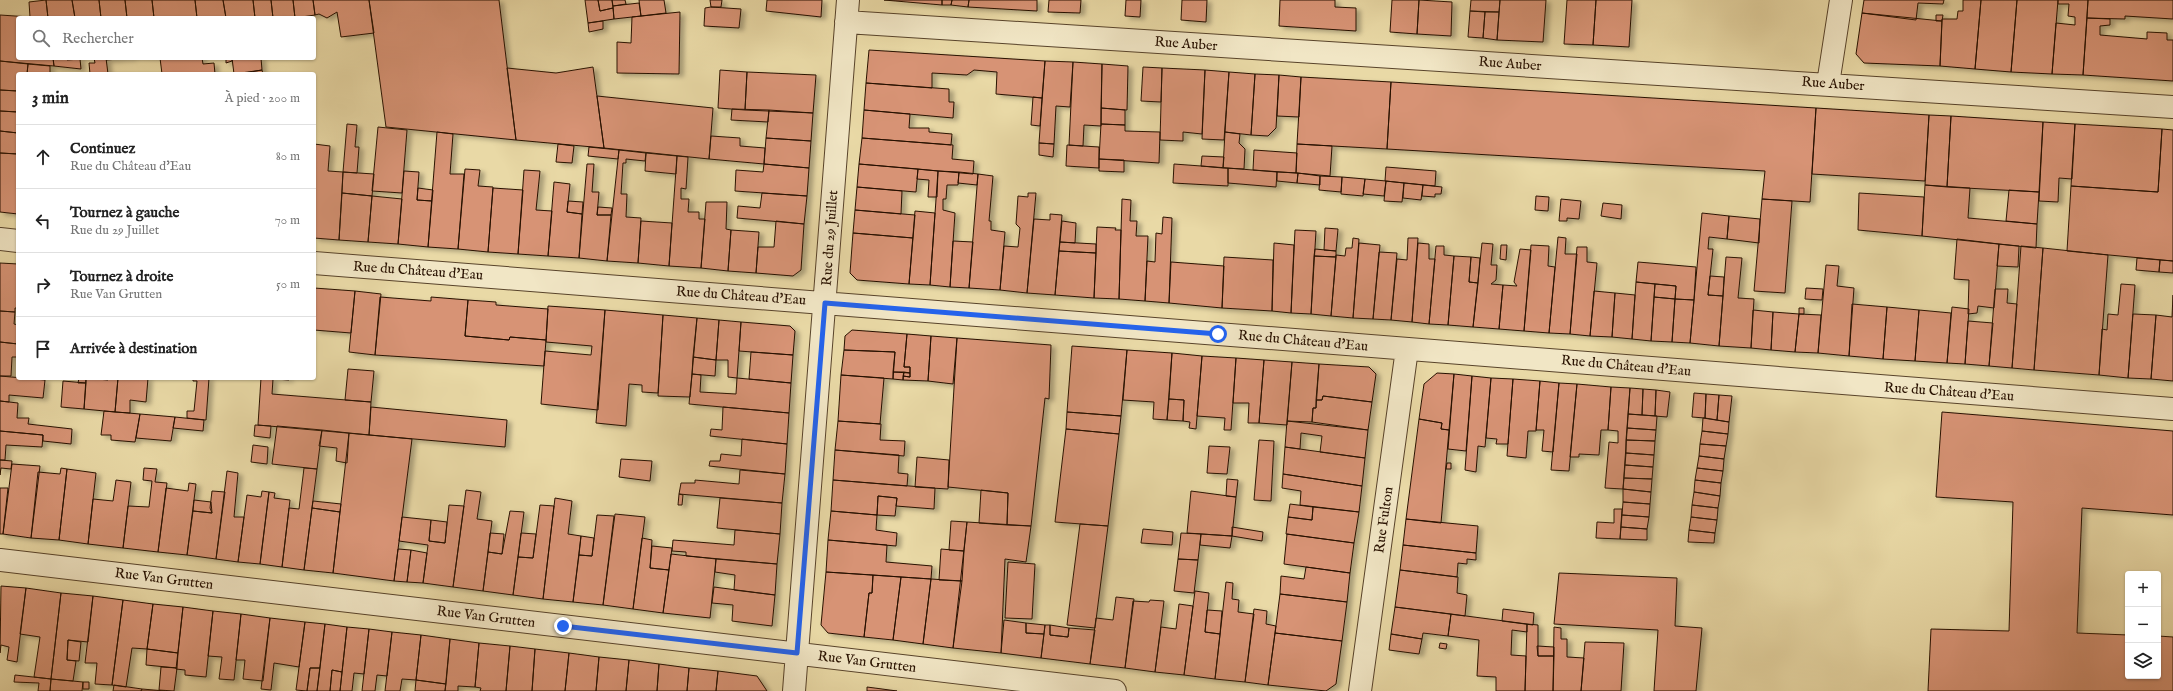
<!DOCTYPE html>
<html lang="fr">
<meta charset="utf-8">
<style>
body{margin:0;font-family:"IM FELL English",serif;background:#f2f2f2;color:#222}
.controls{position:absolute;right:12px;bottom:12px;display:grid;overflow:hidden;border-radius:4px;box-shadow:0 1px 3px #0004}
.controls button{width:36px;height:36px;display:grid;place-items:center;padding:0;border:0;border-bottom:1px solid #e0e0e0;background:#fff;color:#222;font:20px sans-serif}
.stop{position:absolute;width:12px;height:12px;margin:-9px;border:3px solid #2563eb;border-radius:50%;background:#fff}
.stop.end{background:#2563eb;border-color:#fff;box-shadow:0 1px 4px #0008}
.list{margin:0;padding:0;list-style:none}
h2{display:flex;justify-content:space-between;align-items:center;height:52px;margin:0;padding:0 16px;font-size:17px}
h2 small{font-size:13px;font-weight:400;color:#767676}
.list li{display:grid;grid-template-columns:26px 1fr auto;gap:12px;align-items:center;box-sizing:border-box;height:64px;padding:0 16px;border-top:1px solid #e0e0e0}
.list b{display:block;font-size:15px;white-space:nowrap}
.list p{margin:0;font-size:13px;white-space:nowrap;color:#767676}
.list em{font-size:13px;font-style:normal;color:#767676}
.icon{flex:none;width:22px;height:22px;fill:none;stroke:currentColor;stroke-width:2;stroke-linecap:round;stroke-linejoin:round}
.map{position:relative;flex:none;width:2173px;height:691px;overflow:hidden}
.search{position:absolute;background:#fff;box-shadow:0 1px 3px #0004;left:16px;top:16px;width:300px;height:44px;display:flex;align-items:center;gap:10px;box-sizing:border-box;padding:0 14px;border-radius:4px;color:#767676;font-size:15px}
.panel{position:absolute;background:#fff;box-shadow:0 1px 3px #0004;left:16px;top:72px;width:300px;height:308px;border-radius:4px}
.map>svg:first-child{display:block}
.building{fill:#d79375;stroke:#281100;filter:url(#shadow)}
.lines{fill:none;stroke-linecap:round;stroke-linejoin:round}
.street-casing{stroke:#58432a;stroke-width:24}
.street{stroke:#f1e6c5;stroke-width:22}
.route{stroke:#2563eb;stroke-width:5}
.labels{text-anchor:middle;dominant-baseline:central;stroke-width:3.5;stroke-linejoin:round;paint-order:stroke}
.street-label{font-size:14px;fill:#281100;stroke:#f1e6c5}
</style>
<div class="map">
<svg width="2173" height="691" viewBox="0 0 2173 691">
<defs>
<filter id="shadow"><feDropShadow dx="4.5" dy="2.5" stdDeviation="2" flood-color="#0004"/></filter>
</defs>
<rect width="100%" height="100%" fill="#e9d9a6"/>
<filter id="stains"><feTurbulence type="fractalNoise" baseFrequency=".005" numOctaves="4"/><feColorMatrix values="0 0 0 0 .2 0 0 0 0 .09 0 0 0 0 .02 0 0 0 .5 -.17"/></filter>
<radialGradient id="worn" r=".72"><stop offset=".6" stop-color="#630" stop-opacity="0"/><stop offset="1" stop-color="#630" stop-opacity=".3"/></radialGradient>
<path class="building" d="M46 0 48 18H18V58H53L54 66 0 61V15L30 17 29 2Z
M46 0H72L75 18H48Z
M72 0H99L101 18H75Z
M99 0H125L127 18H101Z
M125 0H152L154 18H127Z
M152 0H195L197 18H154Z
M195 0H223L226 18H197Z
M223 0H253L255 18H226Z
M253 0H271L273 18H255Z
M271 0H293L295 18H273Z
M293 0H313L315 15 295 18Z
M313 0H369L374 33 341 37 337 12 327 18 319 14 315 15Z
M369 0H499L516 140 386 127Z
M585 0H598L600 11 613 8 614 19 588 23Z
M598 0H612L613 8 600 11Z
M612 0H625L626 4 613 6Z
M639 0H664L666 13 641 16Z
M710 0H722L721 7H711Z
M767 0H822L821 17 766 11Z
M884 0H942V5Z
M942 0H952L951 5H942Z
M952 0H969L968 7 951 5Z
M969 0H1037V11L968 7Z
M1049 0H1081L1080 13 1048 12Z
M1126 0H1141L1140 17 1125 16Z
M1182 0H1207L1206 22 1181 20Z
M1280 0H1335V7L1356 8V31L1279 26Z
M1392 0H1419L1417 34 1390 32Z
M1419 0 1452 2 1451 36 1417 34Z
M1471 0H1500L1499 12 1470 11Z
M1500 0H1546L1543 42 1497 40Z
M1567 0H1596L1593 45 1564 44Z
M1596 0H1632L1629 47 1593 45Z
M1864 0H1944L1943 4 1918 3 1916 20 1862 13Z
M1963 0H1981L1975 69 1940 66 1942 19H1957L1958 11H1963Z
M1981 0H2017L2011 72 1975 69Z
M2017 0H2058L2052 74 2011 72Z
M2058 0H2088L2083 75 2052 74 2056 23 2075 25V17L2068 16 2069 4H2058Z
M2088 0H2173V19L2125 16V19L2087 18Z
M639 3 641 16 614 19 613 6Z
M711 7 741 9 739 28 704 26 705 8Z
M1470 11 1485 12 1483 38 1468 37Z
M680 12 679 74 617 73V42L631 43 632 17Z
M1485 12H1499L1497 40 1483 38Z
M1862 13 1942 21 1940 66 1864 63 1856 54Z
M1936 15H1943L1942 21H1936Z
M2087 18 2110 19V25L2100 26V35L2147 39V32L2167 33V40H2173V81L2083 75Z
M603 21V29L589 32 588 23Z
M869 50 1045 61 1042 98 996 94 997 72 974 70 967 75 932 73V88L866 83Z
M53 58H67V60L80 59 81 69 54 66Z
M94 58H106L108 74H90L89 63H95Z
M106 58H132L106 60Z
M160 58H202L203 64 214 63 215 74H162Z
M226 58H232V61L226 63Z
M232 58H261L262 70 234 74Z
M0 61 28 64 27 74H18V91L0 90Z
M1045 61 1073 62 1070 107 1056 106 1054 144 1039 143Z
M1073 62 1102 64 1101 126 1084 125 1083 146 1069 145Z
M28 64 50 66V74H27Z
M1102 64 1128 66 1127 110 1101 108Z
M593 67 604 148 516 140 507 68 556 73Z
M1143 67 1162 68 1161 102 1141 101Z
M1162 68 1205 70 1202 134 1183 132V141L1160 140Z
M262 70 263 74H239Z
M720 70 747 72 745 110 718 108Z
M1205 70 1229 72 1224 140 1202 139Z
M747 72 816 75 813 113 745 110Z
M1229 72 1255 74 1251 135 1225 132Z
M1255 74 1279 75 1276 128 1268 136 1251 135Z
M1279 75 1301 77 1299 117 1277 116Z
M1301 77 1391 82 1387 149 1297 144Z
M1391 82 1816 108 1810 202 1762 199 1765 171 1387 149Z
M866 83 949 89V102H954L953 118 864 110Z
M0 90 18 91V112L0 111Z
M597 96 713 108 709 159 604 148Z
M1033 97 1042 98 1040 126 1031 125Z
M1101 108 1125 110V125L1101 124Z
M1816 108 1929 115 1925 181 1812 174Z
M732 109 769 110 768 122 731 120Z
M769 110 813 113 811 141 766 138Z
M864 110 910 114 909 128H929V132L952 134 951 145 862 138Z
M0 111 18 112V133L0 131Z
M1929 115 1951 116 1947 187 1925 185Z
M1951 116 2043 122 2039 192 1947 187Z
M2043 122 2075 124 2072 179 2059 178 2058 202 2039 201Z
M347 124 357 125 355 147H359L357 173 343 172Z
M1101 124 1125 125V131L1160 132 1159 163 1099 159Z
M2075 124 2162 129 2158 192 2071 186Z
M378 127 407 130 402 193 372 191Z
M2162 129 2173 130V261L2067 251 2071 186 2158 192Z
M0 131 18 133V154L0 153Z
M437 132 453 134 450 174H464L458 249 428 247Z
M1225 132 1240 134 1239 143 1245 149 1244 169 1223 168Z
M711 136 740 138V146L765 148 764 164 709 159Z
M766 138 811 141 809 168 764 164Z
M862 138 953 145 952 159 974 161 973 174 859 164Z
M1039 143 1054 144 1053 157 1039 155Z
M314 144 330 146 328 171 343 172 339 240 314 238Z
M558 144 574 146 572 163 556 162Z
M1297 144 1332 146 1330 176 1296 173Z
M1067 145 1099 147V168L1066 166Z
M589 147 619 150 618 159 588 156Z
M619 150 646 153 645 161 626 159V163H623L621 194H627L626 217 641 218 638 263 607 261Z
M1254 150 1297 153 1296 173 1253 170Z
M0 153 18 154V214L0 212Z
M646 153 677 156 676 174 645 171Z
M677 156 688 157 686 189 681 188V199H689L688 212H699V219H705L701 268 669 266Z
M1202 156 1224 157 1223 168 1201 166Z
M1099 159 1124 160V172L1099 171Z
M587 164H594L592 192H599L597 215H611L607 261 579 258Z
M764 164 809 168 807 196 735 191 736 170 763 172Z
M859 164 918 169 916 192 857 187Z
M1174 164 1228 168V186L1173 183Z
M1386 167 1436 171 1435 186 1385 181Z
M1228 168 1277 172 1276 187 1228 183Z
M465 169 480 170 478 186 493 187 488 252 458 249Z
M918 169 938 171 937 197H928L929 180 917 179Z
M524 170 540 171 536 210 552 211 548 256 518 254Z
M404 171 419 172 417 200 432 201 428 247 398 244Z
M938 171 959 172 958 185H947L946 199H943V210L955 213 950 287 930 285Z
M343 172 374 174 372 196 342 193Z
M959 172 978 174 977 185 958 183Z
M1277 172 1298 173 1297 183 1277 181Z
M1298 173 1320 176V185L1297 183Z
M978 174 993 176 989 221H991V230L1005 232 1000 290 969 288Z
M1320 176 1342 177 1341 192 1319 190Z
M1342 177 1365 179 1363 196 1341 194Z
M1365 179 1386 181 1384 196 1363 194Z
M1386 181 1404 183 1402 202 1384 201Z
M554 182 570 184 567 212 582 214 579 258 548 256Z
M1404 183 1423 185 1421 200 1403 198Z
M1423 185 1442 187 1441 194H1435V197L1422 196Z
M1925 185 1970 188 1968 218 2037 224 2036 248 1922 236Z
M857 187 902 191 901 214 855 210Z
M418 188 433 190 432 201 417 200Z
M493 188 523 190 518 254 488 252Z
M2009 190 2039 192 2037 224 2006 221Z
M342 193 372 196 368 242 339 240Z
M762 193 807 196 804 224 737 218 738 206 760 208Z
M1028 193H1036L1027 293 1000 290 1004 246 1018 247 1020 228 1016 224 1018 196 1028 197Z
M1859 193 1924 197 1922 236 1858 230Z
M372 196 402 199 398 244 368 242Z
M1536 196 1549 197 1548 211 1535 210Z
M1122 199 1131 200 1130 221H1137L1136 236H1148L1145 301 1119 299Z
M1561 199 1581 201 1579 219 1567 218V221H1559Z
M1762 199 1792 201 1785 293 1754 291Z
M568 201 583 202 582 214 567 212Z
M706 202H727L726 229 731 230 728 271 701 268Z
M1603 203 1622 205 1621 219 1601 216Z
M598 207 612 208 611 215H597Z
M855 210 915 215 913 238 853 233Z
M915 211 935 213 930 285 909 284Z
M1702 213 1729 216 1727 239 1709 237 1708 249H1713L1708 295 1723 296 1719 346 1690 343Z
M1050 214 1062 215 1055 295 1027 293 1034 219 1050 220Z
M1729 216 1760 219 1759 243 1727 239Z
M1163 217 1172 218 1169 303 1145 301 1147 261 1155 262 1156 233 1162 234Z
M641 221 672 223 669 266 638 263Z
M776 221 804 224 801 270 793 276 756 273 758 247H774Z
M1062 221 1076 223 1075 243 1060 242Z
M1097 227 1116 228 1115 230H1121L1119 299 1094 298Z
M1325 228 1338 229 1336 251 1324 250Z
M731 230 759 232 756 273 728 271Z
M1295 230 1316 231 1311 314 1291 313Z
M853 233 913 238 909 284 857 280 850 273Z
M1558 237 1566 238 1565 254H1577L1570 334 1549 333Z
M1353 238 1359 239 1353 318 1331 316 1336 255 1345 256 1346 248H1352Z
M1408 238H1418L1412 322 1391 320 1397 259 1407 260Z
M1957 239 1999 244 1994 308 1978 306 1977 313 1968 314 1969 280 1954 279Z
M953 241 973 242 969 288 950 287Z
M1060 242 1096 244V253L1059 251Z
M1274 243 1294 245 1291 313 1272 311Z
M1359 243 1380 245 1373 319 1353 318Z
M1418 243 1429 244V259H1435L1429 324 1412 322Z
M1482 243 1493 244 1491 265H1497L1496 280 1491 284 1503 285 1499 329 1473 327Z
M1999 244 2019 246 2018 267 1997 266Z
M1501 245H1507L1506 260 1500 259Z
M1531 245 1549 246 1548 266 1555 267 1549 333 1524 331Z
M1436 246H1444V255L1454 256 1448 325 1429 324Z
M2021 246 2043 248 2034 370 2012 368Z
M1577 247H1587V262L1597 263 1590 336 1570 334Z
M2043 248 2108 255 2099 375 2034 370Z
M1315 249 1336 251V257L1314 256Z
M1520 249 1531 250 1524 331 1499 329 1503 285 1517 286 1514 282Z
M1059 251 1096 253 1094 298 1055 295Z
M1379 252 1397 253 1391 320 1373 319Z
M1314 256 1336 257 1331 316 1311 314Z
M1454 256 1471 257 1469 282 1478 283 1473 327 1448 325Z
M1224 257 1273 260 1272 311 1222 308Z
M1471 257 1480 258 1478 283 1469 282Z
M1726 257 1742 258 1738 298 1754 299 1751 348 1719 346Z
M2137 258 2160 260 2159 272 2136 270Z
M2160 260 2173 261V273L2159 272Z
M1171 262 1224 266 1222 308 1169 303Z
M1638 262 1696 267 1694 300 1675 299 1676 286 1636 282Z
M0 263 18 264V308H15V312L0 311Z
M1826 265 1839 266 1837 286 1854 288 1849 356 1818 353Z
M1710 276 1724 277 1723 296 1708 295Z
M1636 282 1655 284 1651 341 1632 339Z
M1655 284 1676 286 1675 299 1654 297Z
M2121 284 2135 285 2128 378 2099 375 2102 329 2107 330 2108 314 2118 315Z
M314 288 355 291 351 333 314 330Z
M1806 288 1823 289 1822 300 1805 299Z
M1995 289H2008L2007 303 2017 304 2012 368 1989 366Z
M355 291 381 294 375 355 349 352Z
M1594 291 1615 293 1612 337 1590 336Z
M1615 293 1635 295 1632 339 1612 337Z
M2173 295V381L2151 379 2156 315 2172 317Z
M380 297 431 301V297L468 300 465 336 509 340 510 337 546 340 544 366 375 355Z
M1654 297 1675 299 1672 342 1651 341Z
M1675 299 1694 300 1690 343 1672 342Z
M468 300 496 302V305L548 309 546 340 510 337 509 340 465 336Z
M1852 304 1887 307 1883 359 1849 356Z
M548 306 605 310 598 410 541 404 545 351 591 355 592 346 546 342Z
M1887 307 1919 310 1915 361 1883 359Z
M1952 307 1969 309 1965 364 1947 363Z
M1799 308H1804V314H1799Z
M605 310 663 315 658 393 642 392V385L629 384 626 426 596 423Z
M1753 310 1773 312 1771 350 1751 348Z
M1919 310 1951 313 1947 363 1915 361Z
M0 311 15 312 14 324 18 325V344L0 342Z
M1773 312 1799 314 1795 352 1771 350Z
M1799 314 1821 315 1818 353 1795 352Z
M2133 314 2156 315 2151 379 2128 378Z
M663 315 697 318 690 397 658 396Z
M697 318 719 320 716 360 693 357Z
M719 320 741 322 737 378 728 377V360H716Z
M1968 321 1993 323 1989 366 1965 364Z
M741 322 790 326 795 331 793 355 739 351Z
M852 330 907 334 904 367H910V373L893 372 895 352 844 350 845 336Z
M907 334 931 336 928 381 903 380V376L910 377V367H904Z
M931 336 957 338 953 384 928 381Z
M957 338 1051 345 1049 399 1045 398 1031 526 1007 525 1008 493 948 487Z
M0 342 18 344V357H12L11 376H0Z
M1072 346 1127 350 1121 416 1067 412Z
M844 350 895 352 893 379 841 375Z
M1127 350 1172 353 1167 420 1153 419 1154 402 1123 400Z
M751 352 793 355 791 383 749 379Z
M1172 353 1202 356 1196 429 1189 428 1190 422 1183 421 1184 400 1169 399Z
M1202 356 1236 358 1231 430H1224L1225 418 1197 416Z
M693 357 716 360 715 376 692 374Z
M1236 358 1264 360 1259 423H1248L1249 403H1233Z
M1264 360 1292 362 1287 425 1259 423Z
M1292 362 1319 364 1316 408H1313L1312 422 1287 421Z
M1319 364 1369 367 1376 374 1372 402 1323 396 1322 400H1316Z
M348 369 374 371 371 402 345 400Z
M893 372H904L903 380 893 379Z
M904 372 910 373V377L903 376Z
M1437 373 1454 374 1449 430 1441 429 1442 423 1419 419 1424 384Z
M692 374 701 375 700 392 736 394 737 378 791 383 789 413 689 404Z
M1454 374 1472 376 1466 451 1448 449Z
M841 375 884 378 880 424 838 421Z
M0 376 45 380 43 398 9 395V402L0 401Z
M1472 376 1491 378 1485 447 1478 446 1476 472 1465 470Z
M79 378H86V383H78Z
M86 378 108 380V378H118L115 412 84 409Z
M118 378H148L146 402 130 400V413L115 412Z
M193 378H209L206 420 187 418V411H194L197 381H193Z
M261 378 273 379 272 394 371 402 369 435 258 425Z
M261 378H289V380Z
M1491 378 1513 379 1508 444H1496L1497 439 1486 438Z
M1513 379 1540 381 1536 431H1528L1526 458 1507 456Z
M63 381 86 383 84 409 61 407Z
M1540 381 1559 383 1553 452 1542 451 1544 430H1536Z
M1559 383 1577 384 1569 471 1551 470Z
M1577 384 1611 387 1608 430H1601L1599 455 1579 454V457H1570Z
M1611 387 1630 388 1623 489 1605 488 1609 442 1618 443V431L1608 430Z
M1630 388 1643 389 1642 415 1628 414Z
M1643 389 1656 390 1655 416 1642 415Z
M1656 390 1670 392 1667 417 1655 416Z
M1694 393 1706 394 1705 418 1692 417Z
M1706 394 1719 395 1717 420 1705 418Z
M1719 395 1732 396 1729 422 1717 420Z
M1323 396 1372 402 1368 430 1312 422 1313 408H1316V400H1322Z
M1169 399 1184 400 1183 421 1167 420Z
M0 401 18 403 17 418H29L28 424 72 429 71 444 43 441V435L0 431Z
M371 407 507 420 505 447 369 435Z
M723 407 789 413 787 444 710 436 711 429 722 430Z
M104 411 140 414 135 442 111 440V435H101Z
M1067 412 1121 416 1119 434 1066 429Z
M1942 412 2173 431V515L2082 508 2077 633 2128 635V676H2158V636L2173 637V691H1928L1931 629 2009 631 2013 502 1936 497Z
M140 414 175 417 171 441 136 438Z
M1628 414 1657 416 1656 430 1627 428Z
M175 417 204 420 203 431 173 428Z
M1703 418 1729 422 1728 434 1702 431Z
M1419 419 1442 423 1441 429 1449 430 1441 523 1406 519Z
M838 421 881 424 880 440 905 441 904 456 835 450Z
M1287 421 1368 430 1365 458 1320 452 1322 436 1301 433 1300 449 1285 447Z
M255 425 271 426 270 438 254 436Z
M277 426 322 430 317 469 272 464Z
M1627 428 1656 430 1655 441 1626 440Z
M1066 429 1119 434 1108 526 1055 522Z
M322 430 349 433 347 463 336 461 337 448 319 446Z
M0 431 43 435 42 447 6 445 5 460H0Z
M1702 431 1728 434 1726 446 1700 444Z
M349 433 412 439 394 581 333 573Z
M742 439 787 444 785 474 709 466 710 461H720L721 454 741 456Z
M1259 440 1274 441 1271 501 1254 500Z
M1626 440 1655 441 1654 455 1626 453Z
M1700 444 1726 446 1724 459 1699 456Z
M253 445 268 447 267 464 251 462Z
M1209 446 1230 447 1227 474 1207 473Z
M1285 447 1365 458 1362 486 1283 474Z
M835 450 899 455 898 473 908 474 907 486 833 480Z
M1626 453 1654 455 1653 467 1625 465Z
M1699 456 1724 459 1723 471 1697 468Z
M917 457 949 460 948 489 915 487Z
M621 459 652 461 650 481 619 477Z
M0 460 12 461 11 469 1 468 0 475Z
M1447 463H1451V469H1446Z
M12 464 40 466 31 538 3 534Z
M1625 465 1653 467 1652 479 1624 478Z
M61 468 67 469 59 540 31 538 38 472 60 474Z
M144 468 157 469 155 482 167 483 158 552 123 548 128 506 149 507 152 481 143 480Z
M304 468 317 469 304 570 282 567 289 508 299 509Z
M1697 468 1723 471 1721 483 1695 480Z
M67 469 96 473 88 544 59 540Z
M740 470 785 474 782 503 679 494 681 483H695V480L739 484Z
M227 471 238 473 234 517H244L238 562 216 559Z
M1283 474 1362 486 1359 512 1300 505 1301 491 1282 488Z
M1624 478 1652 479 1651 492 1623 489Z
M1227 479 1238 480 1236 497 1226 496Z
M116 480 131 482 123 548 88 544 93 499 113 501Z
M833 480 935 488 934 509 896 506 897 498 878 496 877 515 831 511Z
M1695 480 1721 483 1720 496 1694 492Z
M189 483 196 484 187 555 158 552 166 488 188 491Z
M0 488H8L3 534H0Z
M1623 489 1651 492 1650 504 1623 502Z
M466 490 481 492 477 519 492 521 483 591 453 587Z
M981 490 1008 493 1007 525 979 523Z
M212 491 225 492 216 559 187 555 193 511 212 513 210 508Z
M262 491 269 492 260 564 238 562 247 495 261 497Z
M1191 491 1236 497 1232 536 1187 533Z
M269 492 275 493 274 498 290 500 282 567 260 564Z
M1694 492 1720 496 1718 508 1692 505Z
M679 494 683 495 682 505H678Z
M878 496 897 498 895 516 877 515Z
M555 498 572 501 568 534 581 536 573 602 543 599Z
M720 498 782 503 780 534 717 528Z
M194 500 211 502 212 513 193 511Z
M313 501 341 504 340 512 312 508Z
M1623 502 1650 504 1649 517 1622 515Z
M1290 504 1313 507 1312 520 1288 517Z
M449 505 464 506 453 587 423 583 428 545 399 541 402 517 431 520 429 541 445 543Z
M540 505 554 506 543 599 513 595 518 557 533 558Z
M1692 505 1718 508 1717 520 1691 517Z
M1313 507 1359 512 1354 543 1286 534 1288 517 1312 520Z
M312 508 340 512 333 573 304 570Z
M1614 509H1622L1620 539 1596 538 1597 522 1614 523Z
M510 511 524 512 513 595 483 591 488 552 502 554Z
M831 511 877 515 876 530 897 533 896 546 828 540Z
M615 514 645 517 633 609 603 605Z
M597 515 614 516 603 605 573 602 579 555 592 556Z
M1622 515 1649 517 1647 529 1621 527Z
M1691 517 1717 520 1715 533 1689 530Z
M1406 519 1478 526 1476 553 1403 545Z
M431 520 447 522 445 543 429 541Z
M951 521 967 522 964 551 949 550Z
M967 522 1031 526 1026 562 1005 559 1001 653 953 648Z
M1080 524 1108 526 1095 628 1067 625Z
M1232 527 1263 532 1262 541 1232 536Z
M1621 527 1647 529V540L1620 539Z
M1143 529 1173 532 1172 545 1141 543Z
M735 530 780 534 777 564 686 556V552L672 551 673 540 734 545Z
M1689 530 1715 533 1714 543 1688 542Z
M490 533 504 534 502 554 488 552Z
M521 533 536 534 533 558 518 557Z
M1181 533 1201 534 1198 560 1178 559Z
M1201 534 1232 536 1230 548 1200 545Z
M1287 534 1354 543 1350 573 1284 564Z
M581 536 594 538 592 556 579 555Z
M642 538 652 540 650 568 669 570 663 613 633 609Z
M828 540 887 545 886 562 932 566 931 579 826 572Z
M1403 545 1476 553V560L1467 559V564L1458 563 1457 577 1400 570Z
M652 546 672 548 669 570 650 568Z
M398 549 411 550 407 582 394 581Z
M941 549 964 551 962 581 939 580Z
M411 550 427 553 423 583 407 582Z
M671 554 716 559 710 618 663 613Z
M716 559 777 564 775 595 734 590 735 575 715 572Z
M1178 559 1198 560 1194 593 1174 591Z
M1008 562 1035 564 1032 619 1005 618Z
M1306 567 1350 573 1347 602 1280 594 1281 576 1304 579Z
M1400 570 1458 577 1457 593 1467 595 1465 616 1395 607Z
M826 572 873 575 872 593H869L864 637 828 633 821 625Z
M1559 573 1677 578 1675 626 1702 628 1696 691H1654L1658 630 1554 624Z
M873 575 901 577 893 640 864 637 869 593H872Z
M901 577 931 579 923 644 893 640Z
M931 579 962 581 953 648 923 644Z
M1226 582 1233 583 1232 599 1239 600 1238 612 1254 614 1245 682 1215 679Z
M1 586 26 588 17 662 7 660 9 647 1 645 0 653Z
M714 587 775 595 772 626 732 621 733 605 712 603Z
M26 588 61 593 51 679 34 677 40 637 20 634Z
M1195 591 1209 593 1205 632 1220 634 1215 679 1184 675Z
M61 593 93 596 88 642 68 640 67 660 76 661 73 681 51 679Z
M1280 594 1347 602 1342 641 1275 633Z
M93 596 123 600 112 685 95 684 97 663H85Z
M1116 597 1134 599 1125 668 1090 664 1096 618 1113 620Z
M123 600 153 604 147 649 132 648 126 687 112 685Z
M1150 600 1164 601 1155 672 1125 668 1133 601 1149 602Z
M153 604 183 607 178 653 147 649Z
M1179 604 1193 606 1184 675 1155 672 1161 627 1176 629Z
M183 607 213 611 206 677 185 675V670L176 669Z
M1395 607 1451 614 1448 636 1423 633 1422 639 1391 634Z
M1254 609 1267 611 1266 624 1276 626 1268 685 1245 682Z
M1503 609 1534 613 1533 625 1502 621Z
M1207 610 1222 611 1220 634 1205 632Z
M213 611 241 614 234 680 219 679 222 657 208 656Z
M241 614 270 618 263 681 243 679 245 660H236Z
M1451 614 1527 624V632L1512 630 1511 655 1526 656 1525 691H1496V677L1477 676 1479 640 1448 636Z
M270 618 305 622 299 667 274 663 271 690 261 689Z
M1004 620 1026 623V633L1044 634 1041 658 1001 653Z
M305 622 325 624 320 668H310L307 691 296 690Z
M1026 623 1045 625 1044 634 1026 633Z
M325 624 347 627 342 672 332 670 330 691H317Z
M1527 624 1538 625V656H1554L1553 691H1525Z
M1045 625H1050V635L1068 637 1069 628 1095 630 1090 664 1041 658Z
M1050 625 1069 628 1068 637 1050 635Z
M347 627 369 629 364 674 354 673 352 691H340Z
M1554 627 1561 628V639H1567V657L1584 658 1581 691H1553Z
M369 629 392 632 387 676 377 675 375 691H362Z
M392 632 421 635 416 680 402 679 400 691H385Z
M1275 633 1342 641 1336 684 1326 691 1268 685Z
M1391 634 1422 639 1419 654 1389 650Z
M421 635 450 639 446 684 416 680Z
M450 639 479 643 475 687 458 686V691H445Z
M68 640 81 642 79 661 67 660Z
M1585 642 1624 643 1621 691H1581Z
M479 643 510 646 506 691H480L481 688 475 687Z
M1440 643 1447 644 1446 649 1439 648Z
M510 646 535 649 532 691H506Z
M1537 646 1554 647V656H1538Z
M147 649 178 653 177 668 146 665Z
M535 649 569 653 565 691H532Z
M569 653 599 657 596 691H565Z
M599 657 629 660 626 691H596Z
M629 660 659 664 657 691H626Z
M659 664 689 668 687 691H657Z
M161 667 177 668 174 691 159 690Z
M310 668H320L317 691H307Z
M689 668 718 671 716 691H687Z
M332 670 342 672 340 691H330Z
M718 671 757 676 767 691H716Z
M15 675 51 679 50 691H38L39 683 14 682Z
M51 679 83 682 82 691H50Z
M416 680 446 684 445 691H415Z
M83 682H89V689H83Z
M114 685 142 689 141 691H113Z
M867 687 897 691H867Z
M142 689 165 691H141Z"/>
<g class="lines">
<g class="street-casing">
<path id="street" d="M846 22 2173 107
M1828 84 1841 0
M0 239 18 241
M314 263 2173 409
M0 560 1115 691
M794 691 848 0
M1360 691 1407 349"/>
</g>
<use href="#street" class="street"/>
</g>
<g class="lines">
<path class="route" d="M563 626 797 653 825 303 1218 334"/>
</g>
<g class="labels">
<g class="street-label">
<text transform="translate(1186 44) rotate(4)">Rue Auber</text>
<text transform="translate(1510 64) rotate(4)">Rue Auber</text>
<text transform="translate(1833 84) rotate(4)">Rue Auber</text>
<text transform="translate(830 238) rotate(-86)">Rue du 29 Juillet</text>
<text transform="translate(418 271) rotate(4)">Rue du Château d'Eau</text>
<text transform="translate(741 296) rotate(4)">Rue du Château d'Eau</text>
<text transform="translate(1303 341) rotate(5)">Rue du Château d'Eau</text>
<text transform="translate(1626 366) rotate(5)">Rue du Château d'Eau</text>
<text transform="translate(1949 392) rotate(4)">Rue du Château d'Eau</text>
<text transform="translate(1384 520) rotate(-82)">Rue Fulton</text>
<text transform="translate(164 579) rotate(7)">Rue Van Grutten</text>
<text transform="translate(486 617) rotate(7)">Rue Van Grutten</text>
<text transform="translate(867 662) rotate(7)">Rue Van Grutten</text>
</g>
</g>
<rect width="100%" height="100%" filter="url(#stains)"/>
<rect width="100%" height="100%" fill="url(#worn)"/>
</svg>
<div class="controls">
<button>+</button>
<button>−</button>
<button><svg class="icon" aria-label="layers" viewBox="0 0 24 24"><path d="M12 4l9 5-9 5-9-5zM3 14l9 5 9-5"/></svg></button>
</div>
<div class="stop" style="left:1218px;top:334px"></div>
<div class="stop end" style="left:563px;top:626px"></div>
<div class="search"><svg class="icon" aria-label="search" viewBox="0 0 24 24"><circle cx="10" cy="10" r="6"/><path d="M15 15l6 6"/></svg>Rechercher</div>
<section class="panel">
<h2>3 min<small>À pied · 200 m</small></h2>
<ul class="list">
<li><svg class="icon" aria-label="ahead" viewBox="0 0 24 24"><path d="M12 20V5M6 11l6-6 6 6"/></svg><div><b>Continuez</b><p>Rue du Château d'Eau</p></div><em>80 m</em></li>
<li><svg class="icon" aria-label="left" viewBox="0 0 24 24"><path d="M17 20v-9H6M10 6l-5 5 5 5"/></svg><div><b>Tournez à gauche</b><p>Rue du 29 Juillet</p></div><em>70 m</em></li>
<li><svg class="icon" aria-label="right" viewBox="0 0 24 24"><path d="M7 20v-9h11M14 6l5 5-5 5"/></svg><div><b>Tournez à droite</b><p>Rue Van Grutten</p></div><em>50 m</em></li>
<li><svg class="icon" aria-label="arrive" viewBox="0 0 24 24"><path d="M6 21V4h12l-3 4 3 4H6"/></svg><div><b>Arrivée à destination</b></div></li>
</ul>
</section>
</div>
